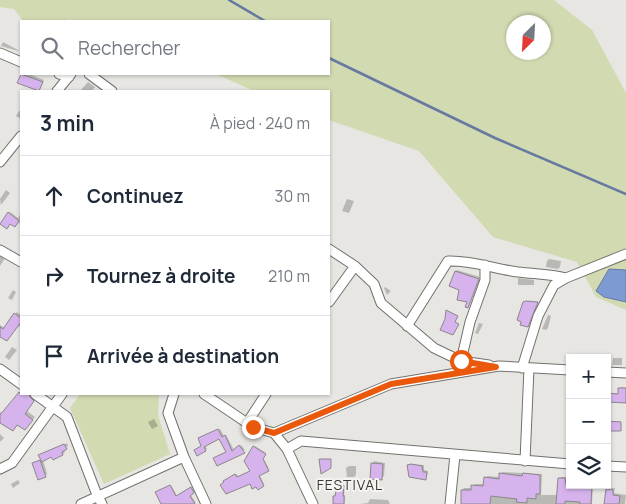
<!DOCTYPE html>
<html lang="fr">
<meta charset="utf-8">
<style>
body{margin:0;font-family:Manrope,sans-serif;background:#f2f2f3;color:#1f2937}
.controls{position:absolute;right:15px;bottom:15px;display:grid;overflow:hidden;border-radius:0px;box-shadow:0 1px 4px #0004}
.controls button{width:45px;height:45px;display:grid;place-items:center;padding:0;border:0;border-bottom:1px solid #e0e1e3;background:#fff;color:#1f2937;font:25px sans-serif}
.compass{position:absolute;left:506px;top:15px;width:45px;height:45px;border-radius:50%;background:#fff;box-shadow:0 1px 4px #0004;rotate:204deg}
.stop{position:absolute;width:15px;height:15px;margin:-11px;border:4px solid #ea580c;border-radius:50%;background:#fff}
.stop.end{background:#ea580c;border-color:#fff;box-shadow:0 1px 5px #0008}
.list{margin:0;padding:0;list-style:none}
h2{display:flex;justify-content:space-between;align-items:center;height:65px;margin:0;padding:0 20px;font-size:21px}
h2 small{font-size:16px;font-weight:400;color:#747a83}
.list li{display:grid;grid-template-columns:32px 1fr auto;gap:15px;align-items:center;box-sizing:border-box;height:80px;padding:0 20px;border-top:1px solid #e0e1e3}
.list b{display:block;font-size:19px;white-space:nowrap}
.list em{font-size:16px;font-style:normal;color:#747a83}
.icon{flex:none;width:28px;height:28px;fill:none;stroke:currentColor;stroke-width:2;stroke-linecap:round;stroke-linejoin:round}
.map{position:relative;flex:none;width:626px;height:504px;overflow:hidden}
.search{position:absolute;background:#fff;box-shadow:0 1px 4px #0004;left:20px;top:20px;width:310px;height:55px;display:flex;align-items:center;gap:12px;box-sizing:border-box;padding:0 18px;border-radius:0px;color:#747a83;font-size:19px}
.panel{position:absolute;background:#fff;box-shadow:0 1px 4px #0004;left:20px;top:90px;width:310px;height:305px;border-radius:0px}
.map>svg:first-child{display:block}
.green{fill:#d1dab1;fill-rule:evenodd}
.water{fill:#7e9ad2;stroke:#6679a0}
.shadow{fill:#0003}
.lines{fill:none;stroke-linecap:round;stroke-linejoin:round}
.stream{stroke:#6679a0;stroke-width:2.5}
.building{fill:#d7b3ed;stroke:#8a888c}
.street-casing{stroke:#72716d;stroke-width:11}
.street{stroke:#fff;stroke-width:9}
.route{stroke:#ea580c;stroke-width:6}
.labels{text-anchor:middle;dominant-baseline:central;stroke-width:4;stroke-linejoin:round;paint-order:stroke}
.neighbourhood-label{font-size:14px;letter-spacing:1px;fill:#393835;stroke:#f4f3ef}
</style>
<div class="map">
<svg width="626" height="504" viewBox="0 0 626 504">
<rect width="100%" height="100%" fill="#e7e6e2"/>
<path class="green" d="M0 0H554L592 30 626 93V310L596 297 577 262 493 237 419 151 329 120V91H254L216 74H329V21H77L69 19 62 21H23L14 9 0 7ZM514 22H544V52H514Z
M80 394H159L158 415 170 454 104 484 70 408Z"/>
<path class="water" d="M609 269 626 270V302L604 297 596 291Z"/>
<path class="shadow" d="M3 42 18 50V51L1 46Z
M23 74H29L44 80 40 88 38 90 19 82Z
M88 82 95 87 92 91H80Z
M19 111 21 112V119L16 116Z
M6 190 10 193 1 205 0 199Z
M347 199 354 201 349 213 342 211Z
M10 212 18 218 21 213V225L18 222 1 223Z
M1 255 5 258 0 266V256Z
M549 259 561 261 560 267 558 269 546 267 547 261Z
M457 270 480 277 468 307V301L460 289 456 271Z
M518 278 534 280V285H518Z
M385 287 391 291 387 295 384 288Z
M13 290 16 292 12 300 8 298Z
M17 312 21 315 20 326 0 335V325L5 328Z
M548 315 551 316 548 328 546 330 542 329Z
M479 323 483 324 478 334 475 333Z
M12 347 17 350 9 360 5 357Z
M613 358H622V365H612Z
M621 387 626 388V402L608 394 619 393Z
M21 391V394H28L36 399 27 411 35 417 28 426 0 422V412L3 413Z
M154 419 158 426 152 429 148 422Z
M220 429 224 436 226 435 234 450 241 445 245 450 227 452 219 437 205 445 207 449 205 450 199 438Z
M0 434 4 438 0 442Z
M67 443 68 446 63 449 65 452 63 454 52 455 42 454Z
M255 446 266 453 263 457 269 469 259 474 264 484 225 482V480L237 474 238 477 251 471Z
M43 460 47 474 45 476 34 464Z
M374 461 385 463 384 476 381 478 372 464Z
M410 464 424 465V470L428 471 427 476 425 478 408 465Z
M349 466H356V475L354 477H347L346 468Z
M502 472 542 474 541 495H558L559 479 561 477H567L570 485H593L592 504H462V490L464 488H473L474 484H485L487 476 500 477Z
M18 480 20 483 13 488 11 484Z
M340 484 345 485 344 495H345V503L334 504V497Z
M171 485 177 496 192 488 194 492 190 494 196 503 163 504 157 491Z
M609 488H615L614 493 626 495 625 504H606L607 490Z
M370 499 388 500 390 504H360L368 503Z"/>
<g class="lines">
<path class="stream" d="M229 0 265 21
M329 58 495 138 626 194"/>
</g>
<path class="building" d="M21 74 43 82 39 91 17 83Z
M8 212 19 221 15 227 10 224 7 229 0 224Z
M455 271 479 279 468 308 465 307 467 302 457 300 459 290 449 286Z
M526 301 538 302 528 327 520 325 521 322 517 320 523 302Z
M446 310 458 316 455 322 459 324 453 335 440 330 445 319Z
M14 313 21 318V322L7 341 0 337V327L3 329Z
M618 388H626V403L607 402V393L618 394Z
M19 392 21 394H29L30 397 34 401 25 414 33 420 25 430 17 425 13 431 0 423V415Z
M607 421 621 422V431H607Z
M218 429 222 437 225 435 232 451 239 445 245 453 217 466 213 458 226 452 219 439 204 447 206 451 197 456 194 450 201 446 198 438Z
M64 444 67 449 62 452 63 455 53 460 51 457 42 462 38 455Z
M253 446 266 454 263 459 269 471 259 476 264 486 258 490 256 487 252 489 250 484 226 494 220 485 224 482 223 481 235 474 237 477 250 471 244 461Z
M319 459H331V468L321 474Z
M40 460 46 477 38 480 32 463Z
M371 463 383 464 382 480 370 479Z
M411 464 422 466 423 472H427L426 480 409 477 407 465Z
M499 473 522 476 523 473 540 475V494H536V499L527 498V503L516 502 517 499 491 496 490 504H461V490H471V485L483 486 484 477 499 479Z
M558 478H565L566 485 581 487V485H592L591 504H579L580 502 565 501V504H556Z
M170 485 176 496 191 487 194 493 190 496 195 504H161L155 492Z
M337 485 344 486 343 496H344V504H333V496H335Z
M606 489 613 490V495L620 496 619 504H604Z"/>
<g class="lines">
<g class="street-casing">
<path id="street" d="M0 53 21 62
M59 74 69 77
M89 74 112 91
M57 91 71 74
M0 162 21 136
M329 249 355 266 374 284 381 303 434 348 461 361 489 365
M0 250 21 262
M329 302 355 266
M407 326 448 261C472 260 495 269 518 272 534 274 550 274 566 278
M461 361 470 322 485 280V265
M522 368 538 316 554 285 566 278 626 254
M0 369 21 384
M607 372 626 373
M35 394 67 417 97 495 102 504
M174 394 168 413 184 457 206 504
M204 394 253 427 274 433 287 449 313 504
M247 423 266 394
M274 433 391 384 499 366 570 370
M287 449 301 441 570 464
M525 461 529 368
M607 466 626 467
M0 469 12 463 62 394
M81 504 184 457
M450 504 455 455"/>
</g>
<use href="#street" class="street"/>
</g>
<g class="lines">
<path class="route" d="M253 427 274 433 391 384 496 367 461 361"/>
</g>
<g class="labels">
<g class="neighbourhood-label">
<text x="350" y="484">FESTIVAL</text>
</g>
</g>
</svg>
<div class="controls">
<button>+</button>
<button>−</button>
<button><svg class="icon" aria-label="layers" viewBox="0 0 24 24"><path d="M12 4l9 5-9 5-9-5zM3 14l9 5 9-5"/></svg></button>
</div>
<svg class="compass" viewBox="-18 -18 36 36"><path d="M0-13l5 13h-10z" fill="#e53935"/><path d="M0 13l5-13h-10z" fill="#747a83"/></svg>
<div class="stop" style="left:461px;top:361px"></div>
<div class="stop end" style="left:253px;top:427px"></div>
<div class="search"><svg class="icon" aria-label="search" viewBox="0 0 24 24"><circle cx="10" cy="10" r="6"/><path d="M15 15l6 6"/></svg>Rechercher</div>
<section class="panel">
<h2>3 min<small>À pied · 240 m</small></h2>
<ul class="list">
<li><svg class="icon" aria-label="ahead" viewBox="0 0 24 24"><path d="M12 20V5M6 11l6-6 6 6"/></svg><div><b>Continuez</b></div><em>30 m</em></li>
<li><svg class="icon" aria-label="right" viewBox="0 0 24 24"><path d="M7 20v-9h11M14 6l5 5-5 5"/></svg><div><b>Tournez à droite</b></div><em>210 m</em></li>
<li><svg class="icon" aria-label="arrive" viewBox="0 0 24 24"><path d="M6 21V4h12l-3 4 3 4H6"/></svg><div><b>Arrivée à destination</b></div></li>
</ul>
</section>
</div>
